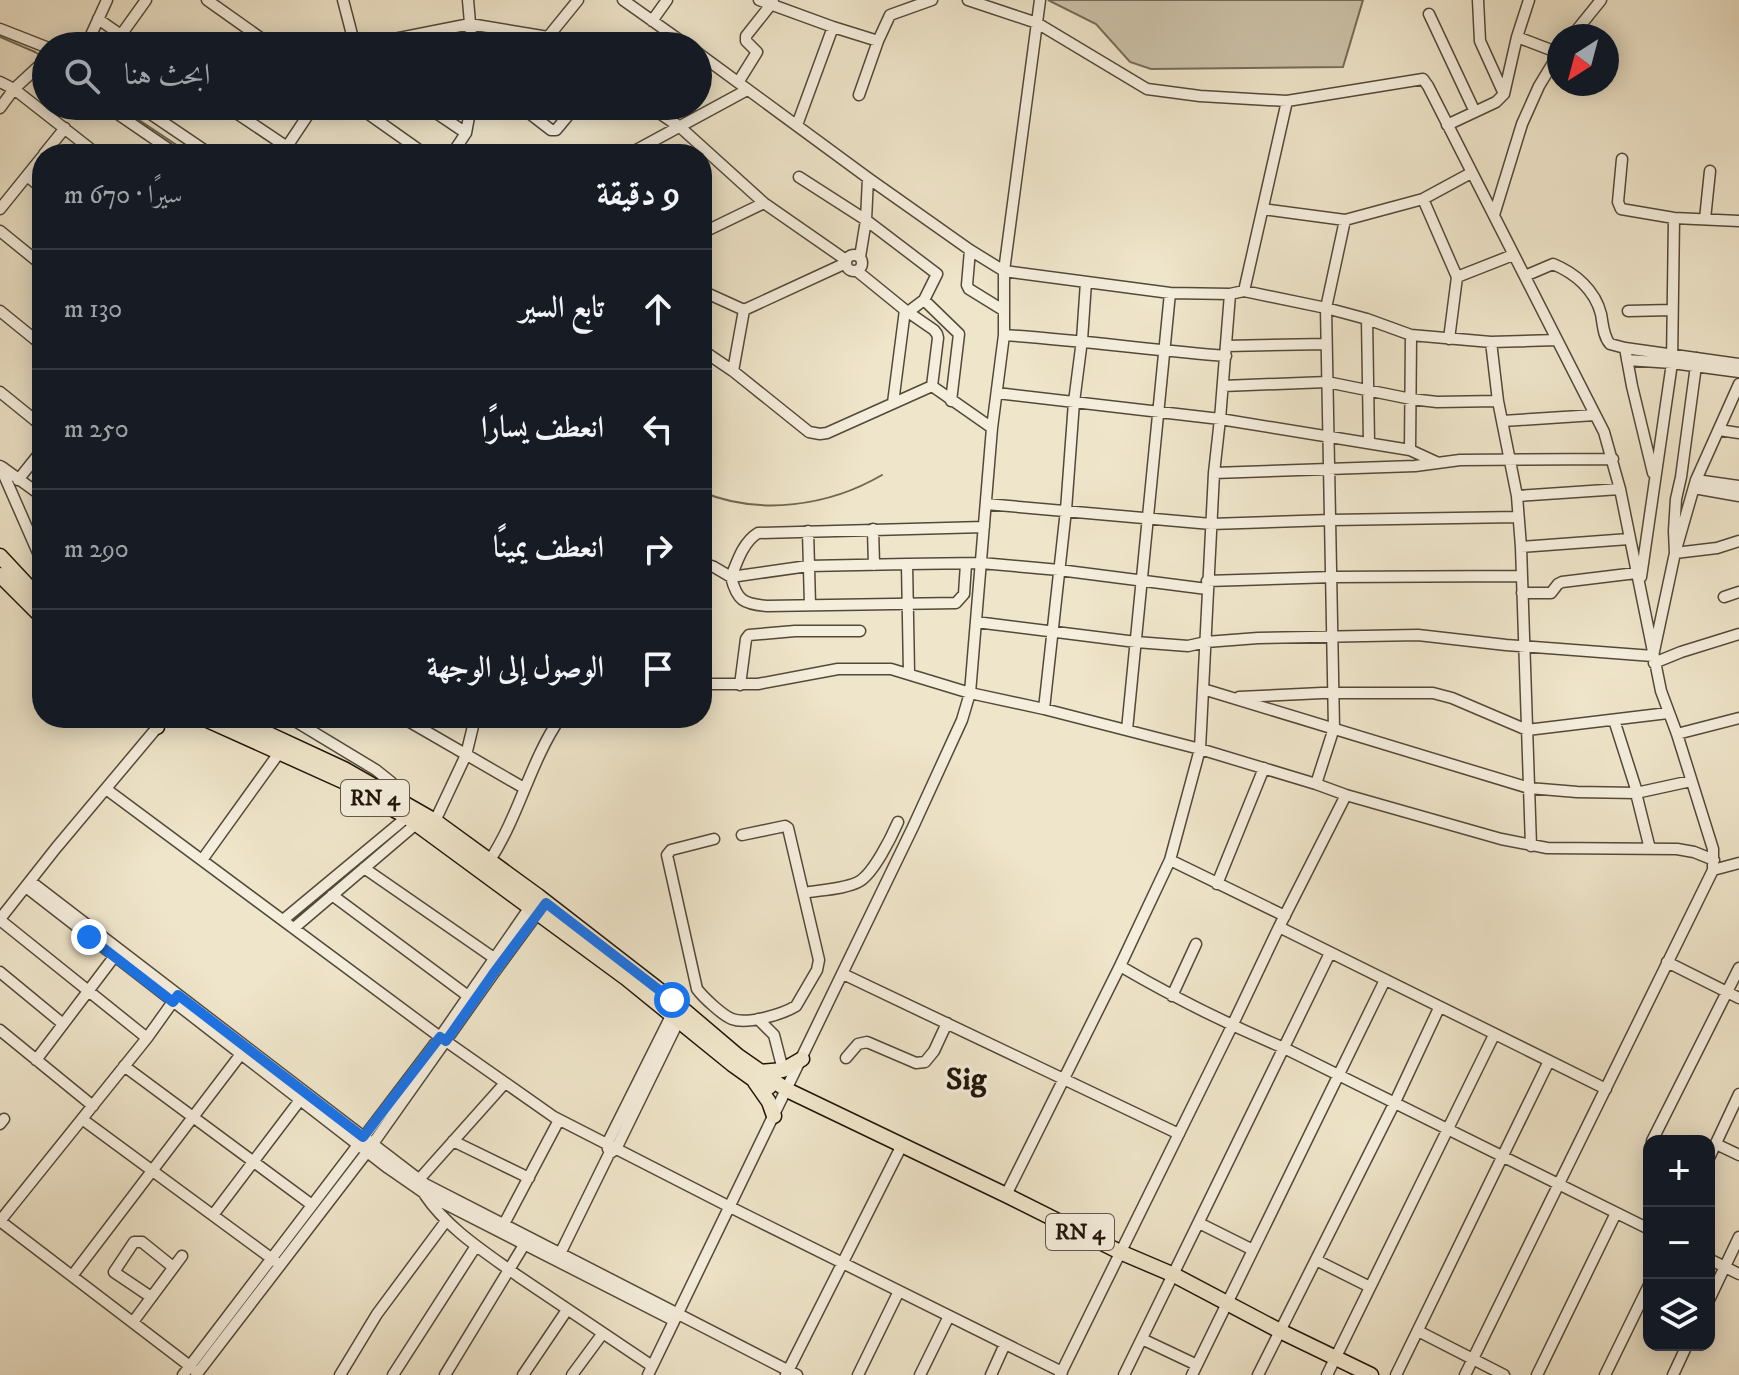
<!DOCTYPE html>
<html lang="ar">
<meta charset="utf-8">
<style>
body{margin:0;font-family:"IM FELL DW Pica",Amiri,serif;background:#20242c;color:#f1f3f6;direction:rtl}
.controls{position:absolute;right:24px;bottom:24px;display:grid;overflow:hidden;border-radius:16px;box-shadow:0 4px 20px #0003}
.controls button{width:72px;height:72px;display:grid;place-items:center;padding:0;border:0;border-bottom:2px solid #363941;background:#171b24;color:#f1f3f6;font:40px sans-serif}
.compass{position:absolute;left:1547px;top:24px;width:72px;height:72px;border-radius:50%;background:#171b24;box-shadow:0 4px 20px #0003;rotate:216deg}
.stop{position:absolute;width:24px;height:24px;margin:-18px;border:6px solid #1a73e8;border-radius:50%;background:#fff}
.stop.end{background:#1a73e8;border-color:#fff;box-shadow:0 2px 8px #0008}
.list{margin:0;padding:0;list-style:none}
h2{display:flex;justify-content:space-between;align-items:center;height:104px;margin:0;padding:0 32px;font-size:34px}
h2 small{font-size:26px;font-weight:400;color:#9ea1a6}
.list li{display:grid;grid-template-columns:52px 1fr auto;gap:24px;align-items:center;box-sizing:border-box;height:120px;padding:0 32px;border-top:2px solid #363941}
.list b{display:block;font-size:30px;white-space:nowrap}
.list em{font-size:26px;font-style:normal;color:#9ea1a6}
.icon{flex:none;width:44px;height:44px;fill:none;stroke:currentColor;stroke-width:2;stroke-linecap:round;stroke-linejoin:round}
.map{position:relative;flex:none;width:1739px;height:1375px;overflow:hidden;direction:ltr}
.search{position:absolute;background:#171b24;box-shadow:0 4px 20px #0003;left:32px;top:32px;width:680px;height:88px;display:flex;align-items:center;gap:20px;box-sizing:border-box;padding:0 28px;border-radius:44px;color:#9ea1a6;font-size:30px}
.panel{position:absolute;background:#171b24;box-shadow:0 4px 20px #0003;left:32px;top:144px;width:680px;height:584px;border-radius:32px;direction:rtl}
.map>svg:first-child{display:block}
.green{fill:#ccc2a9;stroke:#766c59;stroke-width:2}
.lines{fill:none;stroke-linecap:round;stroke-linejoin:round}
.stream{stroke:#716755;stroke-width:2}
.minor-casing{stroke:#534939;stroke-width:13}
.major-casing{stroke:#1f1509;stroke-width:17}
.minor{stroke:#f5eedd;stroke-width:10}
.major{stroke:#efe5ca;stroke-width:14}
.route{stroke:#1a73e8;stroke-width:10}
.labels{text-anchor:middle;dominant-baseline:central;stroke-width:6;stroke-linejoin:round;paint-order:stroke}
.shield{fill:#f5eedd;stroke:#5f5649;stroke-width:2}
.shield-label{font-size:22px;font-weight:bold;fill:#1f1509}
.district-label{font-size:32px;font-weight:bold;fill:#1f1509;stroke:#f5eedd}
</style>
<div class="map">
<svg width="1739" height="1375" viewBox="0 0 1739 1375">
<rect width="100%" height="100%" fill="#efe5ca"/>
<filter id="stains"><feTurbulence type="fractalNoise" baseFrequency=".0025" numOctaves="4"/><feColorMatrix values="0 0 0 0 .2 0 0 0 0 .09 0 0 0 0 .02 0 0 0 .5 -.17"/></filter>
<radialGradient id="worn" r=".72"><stop offset=".6" stop-color="#630" stop-opacity="0"/><stop offset="1" stop-color="#630" stop-opacity=".3"/></radialGradient>
<path class="green" d="M1048 0H1363L1343 67 1151 69 1130 62 1096 24Z"/>
<g class="lines">
<path class="stream" d="M0 37 35 52 45 58
M118 106 190 154
M702 492C760 516 829 506 882 475"/>
<g class="minor-casing">
<path id="minor" d="M207 0 272 46
M343 0 355 46
M468 0 472 46
M623 0 688 46
M759 0 833 27 878 41 890 15 932 0
M968 0 1037 23 1147 89 1200 96 1287 101 1423 79 1428 86 1604 432 1620 489 1661 691 1677 734 1713 849V870L1465 1375
M1478 0 1480 41 1504 94
M1429 14 1475 112
M98 19 137 46
M652 21 667 0
M0 29 46 47
M121 35 146 0
M1572 36 1601 0
M548 37 578 0
M1517 37 1559 53
M86 46 107 0
M359 46 470 24 548 37 561 46
M698 53 868 178 970 250 1004 271 1170 293 1230 294 1244 291 1326 308 1367 319 1411 335 1491 342 1557 340
M739 81 757 52 746 41V36L773 2
M0 82 14 89 97 154
M859 95 878 41
M106 106 176 154
M139 106 210 154
M226 106 287 147
M357 106 425 154
M426 106 466 133
M520 106 551 130H556L576 106
M649 106 680 127 764 203 846 260
M0 108 14 89 41 64H46
M797 125 833 27
M1447 125 1496 102 1504 94 1517 37 1529 0
M44 154 65 128
M282 154 314 106
M452 154 466 133 471 106
M629 154 747 90
M1622 159 1618 202 1621 209 1674 218 1739 221
M27 176 42 188
M799 177 866 220 937 274 924 300
M1423 199 1457 277 1449 339
M0 209 42 157
M1263 209 1345 220 1423 199 1471 173
M1494 215 1522 124 1539 86 1559 53
M1705 219 1710 171
M0 231 42 265
M702 233 764 203
M970 250 967 285 969 289 1003 310
M846 263a8 8 0 1 1 16 0a8 8 0 1 1-16 0Z
M860 257 866 220 868 178
M857 271 905 310 934 330 937 334 938 338 932 386 992 428
M1525 276 1553 264C1575 273 1595 290 1601 314 1603 324 1603 336 1610 344L1625 348 1739 364
M1457 277 1513 255
M702 291 744 310
M1244 291 1287 101
M0 311 42 345
M1628 311 1672 310
M908 312 924 300 959 334 951 401
M1367 319 1369 443
M1004 335C1078 340 1152 350 1226 356
M1491 342 1498 401 1517 496 1521 547 1531 846
M1226 346 1326 344
M1625 348 1632 386 1653 473
M702 350 733 371 809 432 820 434 827 433 932 386
M1697 358 1681 477 1676 499 1674 531 1675 553 1717 548 1739 541
M1627 360 1672 363 1739 372
M733 371 744 310 846 263
M1223 386 1327 382 1411 399 1437 402 1498 401
M0 392 42 426
M997 393 1220 419 1410 450 1436 462
M893 403 905 310
M1503 421 1595 415
M1719 430 1739 433
M1410 450 1411 335
M0 466 42 562
M2 467 42 496
M1214 473 1415 466 1460 460 1613 459
M18 480 42 450
M1696 480 1739 486
M1694 488 1739 496
M1517 496 1620 489
M986 504 1211 524 1331 520 1518 517
M873 529 874 565
M808 531 810 605
M1521 547 1629 539
M702 563 714 567 731 577C737 601 744 604 767 606L956 603 964 594 966 564
M907 564 808 566 731 577C737 562 743 542 758 533L984 527
M1641 577 1672 363 1674 218
M1207 581 1333 577 1521 576
M1522 593H1551L1558 584 1562 582 1636 573
M1724 597 1739 592
M976 622 1136 642 1188 646 1206 642 1258 638 1418 635 1506 645 1653 656 1675 553 1696 480 1739 384
M1654 663 1681 652 1739 634
M909 673 907 564 981 563 1059 570 1207 589
M702 684H758L838 669H891L970 693 1044 709 1200 749 1316 784 1346 795 1501 839 1547 848 1677 849 1694 852 1714 860
M740 685 746 639 749 635 795 631H860
M1203 689 1529 788 1577 792 1636 793 1691 781
M1239 697 1322 693H1433L1452 698 1527 730 1668 713
M1044 709 1066 510 1074 402 1082 340 1086 282
M290 718 376 770 391 782 402 801
M403 718 524 788
M1614 720 1637 792
M1127 730 1170 293
M1677 734 1739 718
M1316 784 1334 728 1326 308 1345 220
M106 789 440 1037 554 1117 730 1207 1062 1372
M1636 793 1650 849
M435 821 466 755 475 718
M714 839 671 850 667 855 697 989C703 997 722 1015 732 1019 747 1025 783 1014 796 1006L817 970 819 960 788 828 785 826 742 835
M202 860 279 753
M490 860C519 816 530 762 560 718
M1170 860 1285 916
M364 868 494 958
M1713 870 1739 863
M30 881 425 1184 797 1375
M1217 884 1264 768
M26 887 241 1054 388 1168 424 1193 669 1318 678 1316
M804 893C819 890 847 889 860 881 874 872 891 838 898 822
M332 895 468 996
M0 919 56 848 165 718
M0 920 147 1038
M283 920 407 817
M1279 927 1606 1089
M294 928 416 824
M1667 962 1739 998
M1120 966C1173 997 1227 1024 1284 1048L1649 1229
M0 972 63 1024
M843 974 1179 1134
M1172 996 1196 944
M758 1019 774 1035 783 1070
M0 1030 93 1106
M846 1058 858 1044 867 1042 916 1063 925 1062 934 1051 947 1023
M36 1060 114 957
M124 1066 312 1205
M82 1119 275 1261
M0 1124 4 1119
M453 1141 529 1178
M1652 1141 1739 968
M1716 1144 1739 1155
M608 1149 607 1144 672 1014
M1709 1158 1739 1094
M415 1184 505 1083
M425 1195C448 1229 485 1252 518 1276 563 1306 607 1336 652 1366
M1006 1195 1120 966 1170 860 1200 749 1214 473 1220 419 1230 294
M213 1215 300 1100
M0 1221 147 1038 177 996
M0 1221 195 1370
M1199 1223 1253 1250
M504 1224 559 1120
M1709 1259 1739 1274
M557 1260 609 1154 616 1149 679 1020
M1316 1260 1370 1287
M72 1276 241 1054
M151 1297 114 1272 134 1242H142L173 1267
M1709 1300 1739 1237
M133 1322 182 1256
M1418 1331 1504 1375
M1142 1339 1197 1365
M183 1375 440 1037 532 904
M196 1375 367 1152 493 974 540 910
M340 1375 377 1314 446 1221
M393 1375 476 1246
M445 1375 524 1245
M523 1375 567 1310
M572 1375 603 1333
M648 1375 913 827 962 720 970 693 992 428 1004 335V271L1040 0
M786 1375 902 1145
M858 1375 899 1291
M920 1375 949 1316
M991 1375 1005 1344
M1060 1375 1232 1026 1279 927 1346 795
M1124 1375 1330 953
M1192 1375 1385 980
M1258 1375 1395 1102 1439 1008
M1327 1375 1494 1035
M1396 1375 1549 1061
M1537 1375 1616 1213
M1605 1375 1649 1285
M1673 1375 1687 1345"/>
</g>
<g class="major-casing">
<path id="major" d="M0 556 42 601
M0 575 42 617
M156 718 157 727
M203 718 345 782 407 817 626 978 732 1064 753 1079 769 1087
M234 718 344 769 435 821 538 896 672 1000 738 1056 787 1090 1006 1195 1120 1252 1174 1275 1280 1331 1371 1375
M759 1072 783 1070 802 1059
M755 1082 769 1102 774 1116"/>
</g>
<use href="#minor" class="minor"/>
<use href="#major" class="major"/>
</g>
<g class="lines">
<path class="route" d="M89 937 173 1002 178 995 363 1137 440 1037 446 1041 493 974 546 903 672 1000"/>
</g>
<g class="labels">
<g class="shield">
<rect x="341" y="780" width="68" height="36" rx="6"/>
<rect x="1046" y="1214" width="68" height="36" rx="6"/>
</g>
<g class="shield-label">
<text x="375" y="798">RN 4</text>
<text x="1080" y="1232">RN 4</text>
</g>
<g class="district-label">
<text x="966" y="1080">Sig</text>
</g>
</g>
<rect width="100%" height="100%" filter="url(#stains)"/>
<rect width="100%" height="100%" fill="url(#worn)"/>
</svg>
<div class="controls">
<button>+</button>
<button>−</button>
<button><svg class="icon" aria-label="layers" viewBox="0 0 24 24"><path d="M12 4l9 5-9 5-9-5zM3 14l9 5 9-5"/></svg></button>
</div>
<svg class="compass" viewBox="-18 -18 36 36"><path d="M0-13l5 13h-10z" fill="#e53935"/><path d="M0 13l5-13h-10z" fill="#9ea1a6"/></svg>
<div class="stop" style="left:672px;top:1000px"></div>
<div class="stop end" style="left:89px;top:937px"></div>
<div class="search"><svg class="icon" aria-label="search" viewBox="0 0 24 24"><circle cx="10" cy="10" r="6"/><path d="M15 15l6 6"/></svg>ابحث هنا</div>
<section class="panel">
<h2>9 دقيقة<small>سيرًا · 670 m</small></h2>
<ul class="list">
<li><svg class="icon" aria-label="ahead" viewBox="0 0 24 24"><path d="M12 20V5M6 11l6-6 6 6"/></svg><div><b>تابع السير</b></div><em>130 m</em></li>
<li><svg class="icon" aria-label="left" viewBox="0 0 24 24"><path d="M17 20v-9H6M10 6l-5 5 5 5"/></svg><div><b>انعطف يسارًا</b></div><em>250 m</em></li>
<li><svg class="icon" aria-label="right" viewBox="0 0 24 24"><path d="M7 20v-9h11M14 6l5 5-5 5"/></svg><div><b>انعطف يمينًا</b></div><em>290 m</em></li>
<li><svg class="icon" aria-label="arrive" viewBox="0 0 24 24"><path d="M6 21V4h12l-3 4 3 4H6"/></svg><div><b>الوصول إلى الوجهة</b></div></li>
</ul>
</section>
</div>
